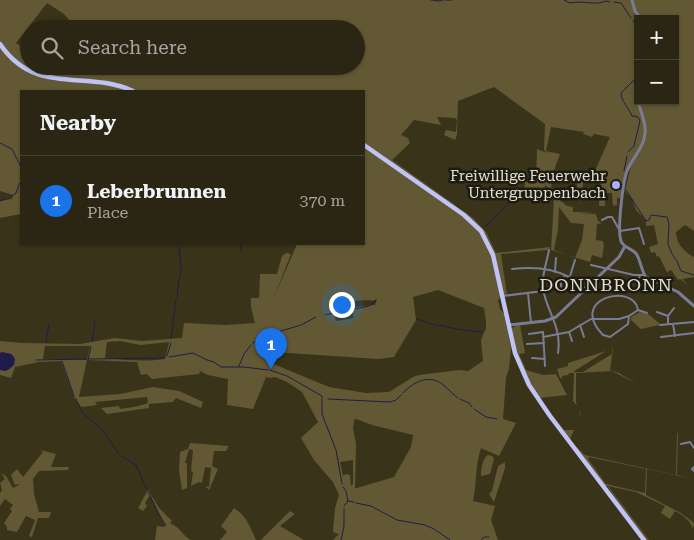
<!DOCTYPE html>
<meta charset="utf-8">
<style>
body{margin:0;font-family:"Roboto Serif",serif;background:#373222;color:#f1f3f6}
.controls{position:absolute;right:15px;top:15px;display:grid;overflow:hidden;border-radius:0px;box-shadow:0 1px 4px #0004}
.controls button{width:45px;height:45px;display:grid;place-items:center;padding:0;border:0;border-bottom:1px solid #474334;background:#2b2614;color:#f1f3f6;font:25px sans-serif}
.you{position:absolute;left:341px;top:304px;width:18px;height:18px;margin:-12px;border:4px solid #fff;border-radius:50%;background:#1a73e8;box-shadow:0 0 0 8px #1a73e833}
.badge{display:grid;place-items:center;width:32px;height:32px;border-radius:50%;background:#1a73e8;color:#fff;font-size:16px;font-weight:700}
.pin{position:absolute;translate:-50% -41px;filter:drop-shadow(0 1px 2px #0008)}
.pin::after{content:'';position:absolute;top:26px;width:18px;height:15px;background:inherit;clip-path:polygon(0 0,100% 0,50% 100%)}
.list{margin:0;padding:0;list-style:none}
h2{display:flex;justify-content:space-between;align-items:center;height:65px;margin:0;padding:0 20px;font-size:21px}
h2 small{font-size:16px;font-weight:400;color:#a6a5a0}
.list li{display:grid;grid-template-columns:32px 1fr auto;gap:15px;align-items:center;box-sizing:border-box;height:90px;padding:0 20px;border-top:1px solid #474334}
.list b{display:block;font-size:19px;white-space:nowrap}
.list p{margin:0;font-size:16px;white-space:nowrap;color:#a6a5a0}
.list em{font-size:16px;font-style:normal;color:#a6a5a0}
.icon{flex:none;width:28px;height:28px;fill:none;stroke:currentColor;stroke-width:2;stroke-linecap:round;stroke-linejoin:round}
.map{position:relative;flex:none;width:694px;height:540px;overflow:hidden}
.search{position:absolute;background:#2b2614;box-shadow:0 1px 4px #0004;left:20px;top:20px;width:345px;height:55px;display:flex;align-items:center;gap:12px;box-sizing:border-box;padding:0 18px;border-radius:28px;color:#a6a5a0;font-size:19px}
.panel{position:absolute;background:#2b2614;box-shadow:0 1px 4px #0004;left:20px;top:90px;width:345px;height:155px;border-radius:0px}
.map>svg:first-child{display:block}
.green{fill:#625934;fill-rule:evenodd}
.water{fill:#1e1c4a}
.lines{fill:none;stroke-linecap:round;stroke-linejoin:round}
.stream{stroke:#1e1c4a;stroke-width:1}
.minor{stroke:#797c94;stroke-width:2}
.tertiary{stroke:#797c94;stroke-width:3}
.primary{stroke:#bfc3f5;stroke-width:4.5}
.poi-dot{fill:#aaaffb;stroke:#1e1b10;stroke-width:2}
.labels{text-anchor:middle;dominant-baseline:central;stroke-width:5;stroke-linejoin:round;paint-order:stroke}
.poi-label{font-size:15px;fill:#e1decf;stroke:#1e1b10;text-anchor:end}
.quarter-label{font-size:18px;letter-spacing:1px;fill:#e1decf;stroke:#1e1b10}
</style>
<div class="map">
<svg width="694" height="540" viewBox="0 0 694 540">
<rect width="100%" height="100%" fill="#39331a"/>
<path class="green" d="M0 0H694V231L685 225 676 232C676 243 684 252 694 257V277L682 279 689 286 680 279 678 280 671 270 667 272 659 256 657 257 655 252 651 253 649 247 658 244 654 225 646 226V220L636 210 632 199 625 191 631 166 623 184H615L614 188 622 190V198H617V205L613 206 612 193H605V206H599L600 184 594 175 583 174V188L577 187V174L563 175 562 179H560V174H552L551 193 567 206 573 207V212H597L578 213 596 214 598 221 602 223 597 224 596 240 603 241 604 246 602 258 592 255 590 262 551 250 554 200 556 199 545 184 546 191 531 193 524 192 525 182 536 181 537 149 547 153 544 150 545 124 494 87 458 101 457 134 455 140 444 135 446 130 456 132 457 120 455 118 437 117 441 125 414 120 401 135 408 138 410 143 392 160 473 218 486 232 496 253 550 247 548 250 501 254 507 295H503L491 246 485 234 464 215 480 231 489 247 501 297 498 300 500 309 504 314 511 347 509 369 506 377 503 419 516 423 499 456 481 448C475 465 477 483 473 501L495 506 491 520 498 540H333L339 534 333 532 335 508 339 495 333 482 314 460 301 438 318 422 302 392 287 382 275 377 271 378 266 377 253 409 227 405 228 379 208 375 200 371 199 374 152 379 147 374 141 375 137 362 87 360 79 397 120 394 153 387 179 391 203 402 201 408 176 398 173 402 149 404V408L107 414 101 408 119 406 120 409C129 408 140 406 148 403L147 397 95 402 97 405 81 407 74 397 61 361 39 362 15 367 11 378 0 375V370C10 372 15 366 14 357L11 354 0 353V341L21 343 80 344 115 338 142 341 182 338 184 323 226 325 255 323 251 307V298H259L260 274H277L282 256 286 253 291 254 273 300 297 244H364V91H21V214L0 218V201L12 199 13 195 0 191ZM47 3 64 14 77 29H356V66H29V52L16 43ZM638 19H675V101H638ZM551 127 584 132 583 134 592 137 594 134 610 137 594 173H553L560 154 546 151ZM559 207 571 223 584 224 582 240 575 258 554 250 558 229ZM438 290 484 308 486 321V328L481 340 483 361 468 371 459 370 419 375 413 377 389 392 366 393 329 387 271 363 273 352 378 359 394 357 416 320 413 297ZM377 299 375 305 346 308 339 311 351 310 354 318 336 321C335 313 330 310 330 302L370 300 372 301ZM120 341 141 345 169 342 166 356 164 359C145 362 125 360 105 358L107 342ZM45 346H90L87 360 43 359ZM356 419 372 425 413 435 411 447 394 477 357 488H355L356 444 353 429 354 420ZM353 460V484L351 486 350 475 346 474 343 476 340 462Z
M640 312 648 314 659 323V325L641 329 631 320V317Z
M520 325 525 353 519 354 526 370 543 375 556 374 567 395 539 398 564 430H574L570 439 540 402 518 360 511 330 513 327Z
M613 348 610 370 619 373 637 384 612 371 576 373V403L581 415H580L578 407 573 401 574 373H569L568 375 562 376V378H560L557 369 568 366V363L606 351 573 372H583L594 365 612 354V349Z
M677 433H678L677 475 693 479 647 469 646 495 681 513 694 523 693 529C690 520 683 515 675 511L670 519 661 513 665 506 636 492 608 486 649 540H645L607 486H605L570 441 585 455 676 475ZM589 457 646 469 645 493 606 484 588 459Z
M190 443 229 446 226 451H214L212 466 218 469 209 490 205 486 209 487 211 468 205 467 202 483 199 482 191 486 193 472 191 471 193 450 189 449 185 463H187V488L182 490 179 471 180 452 188 449Z
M40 450 56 454 51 467H69L68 470 39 471 33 479 34 494 39 512H51L49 518H38L32 537 29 536 35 520 26 516 17 532 7 530V527L4 523 12 511 10 509 13 505 5 499 0 506V493L2 490 0 483 5 479 1 473 6 476 13 488 19 485V484L15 485 11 475 17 469 23 477 43 452Z
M488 455 492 456 494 459 490 474 481 476C481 469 482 459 488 455Z
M505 462V468L494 502 489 494 492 491 498 466Z
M148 490 159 508 172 521 170 523C180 527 183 536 191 540H155L157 526 164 527 166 525 162 520 150 495 145 503 147 506 143 511 138 508Z
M234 508C247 516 250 527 256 540H220L227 532 221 526Z
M290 511 295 514 280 526 304 540H261Z"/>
<path class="water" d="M2 352 11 354 15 359 14 365 6 371 0 370V353Z"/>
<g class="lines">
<path class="stream" d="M431 0 440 1 443 0
M445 0H452
M564 0 570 3C582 0 595 6 606 1L610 2
M614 2 621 3 631 18
M633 21 638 26
M0 143 12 149 21 167
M628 152 634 146 640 121 638 117 632 116C629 108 621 101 621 93L638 76
M624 171 627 156
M19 184 21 182
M626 190 646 221 649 220 651 215 667 217 669 224 668 243
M12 196 16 193 19 185
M0 201 6 199
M485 227 519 192
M178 244 179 246
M241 244V251
M668 244 672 254 677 261 681 271 694 275
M179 248 181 265
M180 277 181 267
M177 297 179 278
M325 315 369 306 376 300
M417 319 436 325
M173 322 176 299
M438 325 461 330
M463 330 482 332
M171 338 173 324
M92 341 95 322
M46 342 49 324
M253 343 261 337 301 325 316 317
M167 356 171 343
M169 357 193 353 207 360 214 362 221 367H244L268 370
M89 359 165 358
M36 360 86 359
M88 360 91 347
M62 361 74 396
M239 366 244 354 251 345
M270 370 287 376 322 396V414L336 450 342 484
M403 393C413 382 429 374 442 384 448 388 452 394 458 398
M76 399 83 414
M328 399 390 402 396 400 401 395
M460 399 469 403 472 407
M474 409 486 417 497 419
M85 415 100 427
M101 428 119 454
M121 456 136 465 147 490
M343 487 346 491 348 501 344 506
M148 492C153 500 160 519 166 525
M348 501 354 502
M356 503 371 506 397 520 425 525 434 529 450 540
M341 540 344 526V509
M481 540 484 537H489"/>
<path class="minor" d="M602 220 608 217H612L620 231 639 228 644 244
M549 250C547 262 541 276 543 289 547 312 562 327 558 353
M591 265 634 275H644
M512 269C540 266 563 269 585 288
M555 272 556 258
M570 276 575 260
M637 285 640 275
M561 290V283L565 275
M528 293 531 323
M503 296 543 291
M638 310 647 313
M657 312 668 316
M629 316 628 324 610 337 603 335C567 298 634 282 638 310
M668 324V316L674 308
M673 324 675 336
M580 325 584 337
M660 325 694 322
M569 332 572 341
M529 334 543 332 545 366
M543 337 569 332 591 319H619L629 316 638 310
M661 337 694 333
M527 344 544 343
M532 358 545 359
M681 444 690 442 694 448
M694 467 692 469 694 471"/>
<path class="tertiary" d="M632 0 635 11 641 19
M638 89C633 99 647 118 645 133 644 148 632 158 627 171 623 182 616 235 622 243 626 249 634 249 637 255 641 262 641 270 646 277L678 292 694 306
M509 325 545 321 556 317 619 257 625 246"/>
<path class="primary" d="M0 44C36 97 86 69 133 91
M364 145 464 215 481 231 493 255 515 353 529 385 550 416 644 540"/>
</g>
<circle class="poi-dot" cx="616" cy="185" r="5"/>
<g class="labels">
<g class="poi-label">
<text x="606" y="176">Freiwillige Feuerwehr<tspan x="606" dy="17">Untergruppenbach</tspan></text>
</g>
<g class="quarter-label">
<text x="606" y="284">DONNBRONN</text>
</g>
</g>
</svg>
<div class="controls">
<button>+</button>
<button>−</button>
</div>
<div class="you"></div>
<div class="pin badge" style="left:271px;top:369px">1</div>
<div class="search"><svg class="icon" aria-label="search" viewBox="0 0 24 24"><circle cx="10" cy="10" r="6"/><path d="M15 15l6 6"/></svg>Search here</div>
<section class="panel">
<h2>Nearby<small></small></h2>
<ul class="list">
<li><span class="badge">1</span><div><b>Leberbrunnen</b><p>Place</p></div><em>370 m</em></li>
</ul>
</section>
</div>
